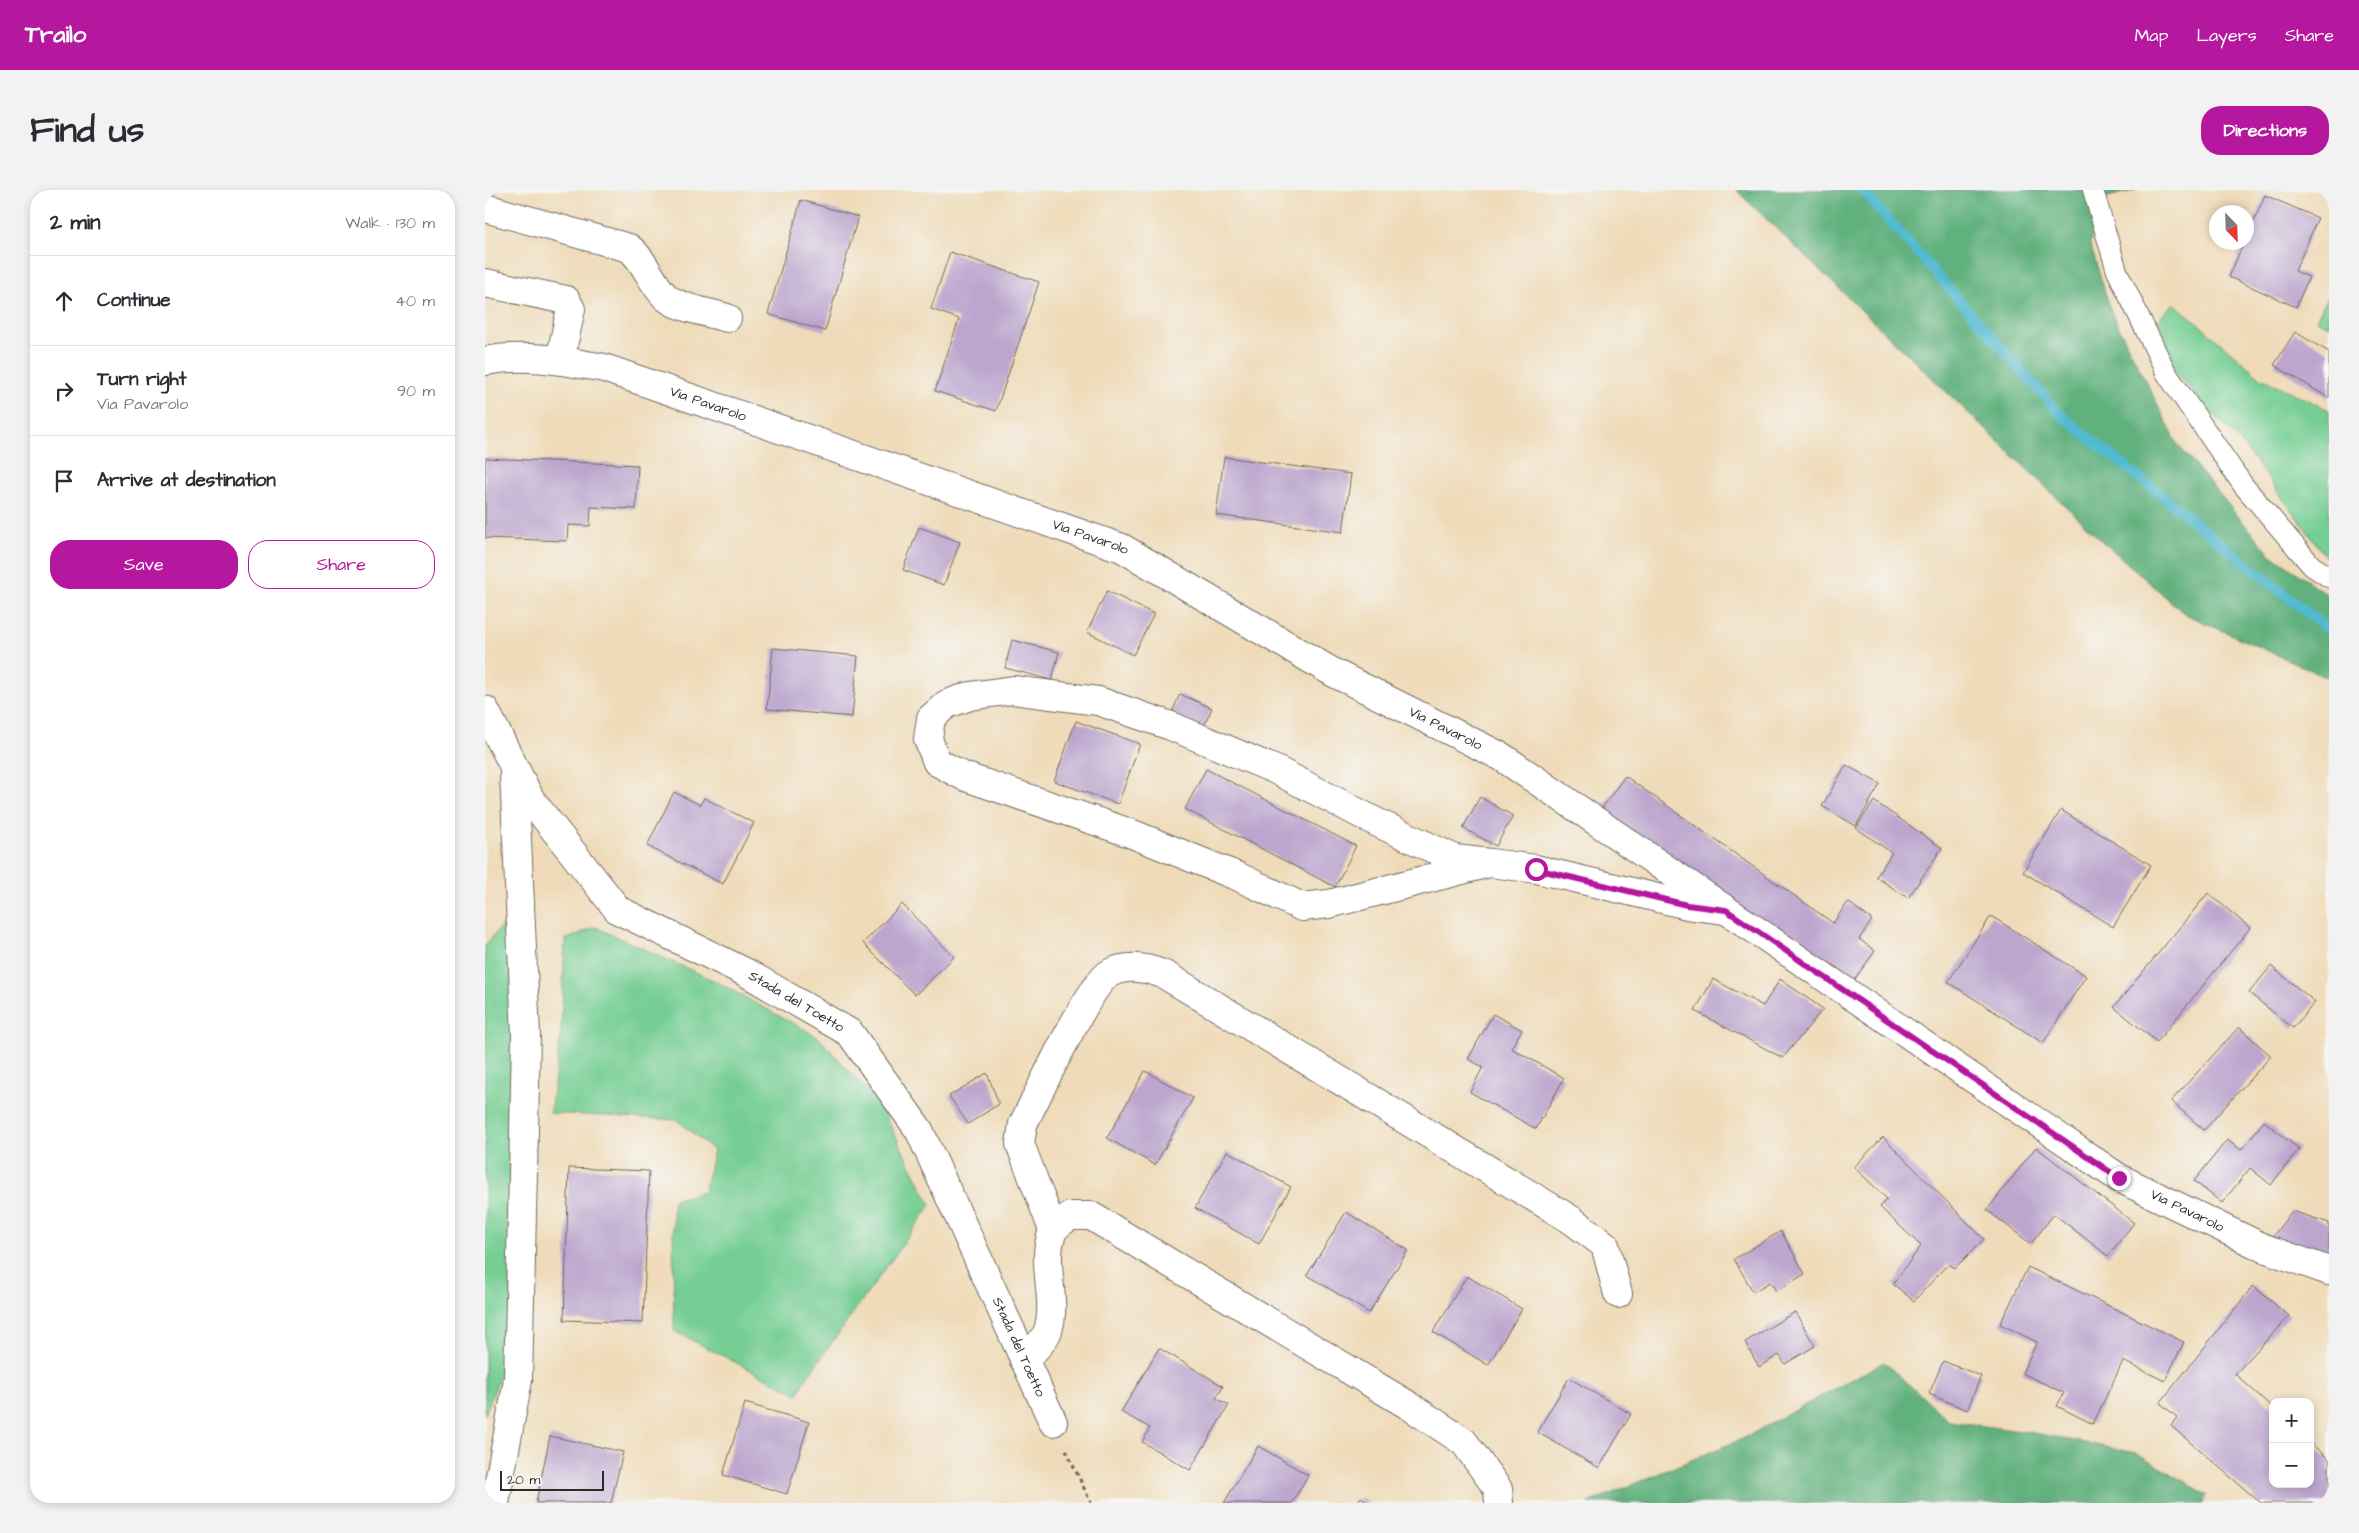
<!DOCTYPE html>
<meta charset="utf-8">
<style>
body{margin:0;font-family:"Architects Daughter",sans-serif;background:#f2f2f3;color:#2b2b33}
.controls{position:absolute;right:15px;bottom:15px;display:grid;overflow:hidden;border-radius:10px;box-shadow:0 2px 8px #0003}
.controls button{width:45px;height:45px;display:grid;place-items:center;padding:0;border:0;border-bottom:1px solid #e1e1e2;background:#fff;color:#2b2b33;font:25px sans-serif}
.compass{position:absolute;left:1724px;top:15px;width:45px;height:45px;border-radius:50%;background:#fff;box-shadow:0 2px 8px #0003;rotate:157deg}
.scale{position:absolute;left:15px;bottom:12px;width:104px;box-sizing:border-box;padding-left:5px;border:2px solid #2b2b2b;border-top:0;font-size:14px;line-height:18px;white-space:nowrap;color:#2b2b2b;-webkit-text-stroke:4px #f6f6f2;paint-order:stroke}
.stop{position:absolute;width:15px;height:15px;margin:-11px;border:4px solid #b5179e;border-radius:50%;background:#fff}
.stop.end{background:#b5179e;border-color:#fff;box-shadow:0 1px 5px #0008}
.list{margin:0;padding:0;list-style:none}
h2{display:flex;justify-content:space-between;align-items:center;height:65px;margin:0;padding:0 20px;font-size:21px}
h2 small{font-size:16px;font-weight:400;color:#7c7c81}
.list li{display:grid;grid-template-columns:32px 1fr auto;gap:15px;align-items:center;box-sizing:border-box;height:90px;padding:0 20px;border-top:1px solid #e1e1e2}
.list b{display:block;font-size:19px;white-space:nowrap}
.list p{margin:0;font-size:16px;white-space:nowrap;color:#7c7c81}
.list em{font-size:16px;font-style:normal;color:#7c7c81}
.actions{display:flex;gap:10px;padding:15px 20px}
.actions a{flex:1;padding:11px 0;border:1px solid #b5179e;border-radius:20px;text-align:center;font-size:18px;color:#b5179e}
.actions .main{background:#b5179e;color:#fff}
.icon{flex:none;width:28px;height:28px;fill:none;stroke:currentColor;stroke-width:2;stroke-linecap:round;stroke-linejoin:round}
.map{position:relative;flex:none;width:1844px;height:1313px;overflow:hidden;border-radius:20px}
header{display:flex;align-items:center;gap:30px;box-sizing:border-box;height:70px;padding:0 25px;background:#b5179e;color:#fff}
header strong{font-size:24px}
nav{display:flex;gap:28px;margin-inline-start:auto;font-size:18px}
.intro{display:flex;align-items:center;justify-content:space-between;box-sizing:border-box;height:120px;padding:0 30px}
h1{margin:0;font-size:35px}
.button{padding:12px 22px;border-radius:20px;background:#b5179e;color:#fff;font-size:18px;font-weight:700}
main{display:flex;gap:30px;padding:0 30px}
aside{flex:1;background:#fff;border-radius:20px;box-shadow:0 2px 8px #0003}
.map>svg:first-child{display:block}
.green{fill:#75ce93;stroke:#507c5f}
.forest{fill:#60b17d;stroke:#466e54}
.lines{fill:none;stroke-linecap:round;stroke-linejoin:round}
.stream{stroke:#51bacf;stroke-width:10}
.building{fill:#bca6ce}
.service-casing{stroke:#70695d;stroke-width:22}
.minor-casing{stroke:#70695d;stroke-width:30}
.tertiary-casing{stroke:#70695d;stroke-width:30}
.path{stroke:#70695d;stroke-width:3;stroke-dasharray:4 4;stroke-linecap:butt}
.service{stroke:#fff;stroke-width:20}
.minor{stroke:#fff;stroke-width:28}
.tertiary{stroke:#fff;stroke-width:28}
.route{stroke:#b5179e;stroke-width:6}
.labels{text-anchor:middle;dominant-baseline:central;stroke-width:4;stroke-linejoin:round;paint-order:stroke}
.street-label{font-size:14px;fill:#2b2b2b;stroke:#f6f6f2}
</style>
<header>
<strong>Trailo</strong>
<nav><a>Map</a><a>Layers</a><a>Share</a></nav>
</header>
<div class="intro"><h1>Find us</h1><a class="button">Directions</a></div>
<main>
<aside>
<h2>2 min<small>Walk · 130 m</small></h2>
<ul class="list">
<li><svg class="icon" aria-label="ahead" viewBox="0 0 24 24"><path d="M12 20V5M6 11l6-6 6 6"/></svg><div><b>Continue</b></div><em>40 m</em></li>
<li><svg class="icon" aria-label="right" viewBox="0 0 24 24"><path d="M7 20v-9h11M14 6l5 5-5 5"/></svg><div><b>Turn right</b><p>Via Pavarolo</p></div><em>90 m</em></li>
<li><svg class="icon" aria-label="arrive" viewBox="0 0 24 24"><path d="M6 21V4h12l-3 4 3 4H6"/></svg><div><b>Arrive at destination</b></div></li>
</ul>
<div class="actions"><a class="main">Save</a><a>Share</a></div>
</aside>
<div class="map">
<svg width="1844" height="1313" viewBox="0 0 1844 1313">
<rect width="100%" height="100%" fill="#f6f6f2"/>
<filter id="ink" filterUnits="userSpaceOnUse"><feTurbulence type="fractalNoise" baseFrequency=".02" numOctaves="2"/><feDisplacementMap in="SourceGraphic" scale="10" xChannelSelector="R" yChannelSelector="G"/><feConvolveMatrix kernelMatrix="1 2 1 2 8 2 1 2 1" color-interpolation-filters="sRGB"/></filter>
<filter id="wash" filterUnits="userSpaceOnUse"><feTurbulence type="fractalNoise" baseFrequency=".0096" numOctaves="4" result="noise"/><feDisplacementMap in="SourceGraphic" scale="20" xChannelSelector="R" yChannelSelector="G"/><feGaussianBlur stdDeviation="1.12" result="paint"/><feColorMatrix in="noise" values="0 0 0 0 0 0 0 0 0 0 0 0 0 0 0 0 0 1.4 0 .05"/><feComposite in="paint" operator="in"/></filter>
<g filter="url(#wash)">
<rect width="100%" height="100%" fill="#efdbb9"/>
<path class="green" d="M1844 104V136L1831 130Z
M1689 113 1776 188 1844 220V371L1758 255 1690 183 1668 135Z
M25 726 35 847 25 1160 0 1225V756Z
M110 737 228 790 333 847 393 912 446 1015 322 1187 313 1204 189 1141 188 1010 219 1002 229 961 192 930 65 923 76 844 80 750Z"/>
<path class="forest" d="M1251 0H1651L1615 9 1605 54 1627 124 1693 255 1785 364 1844 406V488L1700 424 1616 350Z
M1399 1172 1464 1231 1549 1243 1652 1263 1722 1305 1718 1313H1103L1259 1248Z"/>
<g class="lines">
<path class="stream" d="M1377 0 1576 225 1844 440"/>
</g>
<g id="blocks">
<path class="building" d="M1780 5 1833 28 1810 81 1824 87 1811 117 1744 87 1759 52H1762V47Z
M316 10 373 27 340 141 283 124Z
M465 62 554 92 511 221 450 201 474 129 446 119Z
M1810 142 1844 162V208L1789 175Z
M739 267 866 284 858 342 731 325Z
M0 268 153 275 151 319 106 317 105 336 83 335 82 351 0 348Z
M434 337 475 352 459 395 418 380Z
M622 401 669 424 648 465 602 442Z
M527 450 574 462 567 490 520 478Z
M288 458 373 466 367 527 282 519Z
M695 504 727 518 717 541 685 527Z
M591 531 655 554 633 614 569 591Z
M1361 575 1395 594 1371 636 1337 616Z
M721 579 871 656 850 697 700 619Z
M1140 586 1348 733 1363 712 1387 730 1374 749 1390 761 1364 797 1115 621Z
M189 602 215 615 219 608 269 633 238 694 162 656Z
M995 607 1028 626 1011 656 978 638Z
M1389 611 1457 658 1423 708 1391 687 1407 663 1371 638Z
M1576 620 1666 675 1628 737 1538 682Z
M1723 703 1765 738 1672 852 1629 817Z
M417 714 469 767 430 805 378 753Z
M1506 726 1601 786 1558 853 1463 792Z
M1786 776 1830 812 1808 838 1764 803Z
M1228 789 1278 816 1295 789 1338 819 1298 868 1210 821Z
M1008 824 1037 840 1026 858 1079 888 1051 939 985 902 998 877 983 869Z
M1754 837 1786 866 1719 940 1686 911Z
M660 881 708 908 670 975 622 948Z
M502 883 514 914 483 934 464 906Z
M1779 931 1814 959 1786 995 1765 978 1737 1013 1709 991 1742 950 1756 960Z
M1398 947 1499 1049 1470 1078 1463 1074 1429 1111 1408 1094 1436 1056 1395 1017 1402 1009 1369 977Z
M1551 957 1649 1033 1623 1066 1569 1024 1546 1054 1502 1020Z
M742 961 806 997 774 1054 710 1018Z
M84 978 164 981 158 1133 79 1130Z
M1807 1021 1844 1033V1072L1784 1051Z
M861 1022 923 1060 884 1123 822 1085Z
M1296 1041 1320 1084 1291 1101 1285 1092 1268 1102 1249 1069Z
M1543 1077 1699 1152 1680 1191 1638 1171 1608 1234 1572 1216 1579 1203 1537 1183 1552 1152 1515 1134Z
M982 1086 1037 1119 1003 1175 948 1142Z
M1768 1096 1804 1126 1750 1184 1788 1218V1294H1825V1253L1844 1269V1313H1776L1686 1236 1692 1227 1675 1213Z
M1310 1122 1330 1156 1300 1174 1294 1165 1274 1177 1260 1152Z
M674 1158 738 1196 731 1208 744 1215 705 1280 657 1252 665 1238 636 1222Z
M1458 1171 1496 1186 1482 1220 1444 1204Z
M1084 1188 1146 1224 1114 1278 1052 1242Z
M260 1213 324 1232 302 1304 238 1285Z
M65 1246 138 1262 126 1313H51Z
M773 1256 823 1285 807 1313H739Z
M876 1307 885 1313H872Z"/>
</g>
</g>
<g filter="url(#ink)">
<use href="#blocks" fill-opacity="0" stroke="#70695d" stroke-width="1"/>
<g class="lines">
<g class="service-casing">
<path id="service" d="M1608 0 1632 81 1682 184 1758 295 1827 376 1844 387"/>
</g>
<g class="minor-casing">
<g id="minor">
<path d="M0 18 144 58C161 71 166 94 182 108 194 118 226 123 242 128"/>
<path d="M0 93 81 110 86 119 75 170"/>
<path id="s1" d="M0 520 46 610 133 720 262 783 365 843 434 940 568 1232"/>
<path d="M1005 673 970 669 891 632 791 580 686 536 613 511 528 500 485 506 462 514 446 528 443 549 452 572 478 586 645 643 754 687 817 717 844 714 1005 673 1051 679 1202 715 1241 720"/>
<path d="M568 1040 535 954 538 934C552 907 604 794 625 783 643 774 663 778 680 785L1085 1029 1120 1055 1133 1104"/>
<path d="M539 1170C548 1161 561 1150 564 1137 572 1106 555 1071 568 1041 571 1035 580 1030 585 1026H606L923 1215 979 1252 1013 1299 1014 1313"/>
<path d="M10 1313 33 1190 39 941 41 845 29 584"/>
</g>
</g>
<g class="tertiary-casing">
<g id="tertiary">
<path id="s2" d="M0 171C40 163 79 171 119 178L637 358 849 483 1017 567 1634 988 1779 1058 1844 1081"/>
</g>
</g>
<path class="path" d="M581 1260 606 1313"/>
<use href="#service" class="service"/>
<use href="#minor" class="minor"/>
<use href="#tertiary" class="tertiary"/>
</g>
</g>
<g class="lines" filter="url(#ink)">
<path class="route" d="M1051 679 1202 715 1241 720 1634 988"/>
</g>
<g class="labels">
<g class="street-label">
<text stroke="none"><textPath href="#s2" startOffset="230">Via Pavarolo</textPath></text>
<text stroke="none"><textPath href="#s2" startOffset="635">Via Pavarolo</textPath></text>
<text stroke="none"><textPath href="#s2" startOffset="1039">Via Pavarolo</textPath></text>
<text stroke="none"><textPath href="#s1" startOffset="442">Stada del Toetto</textPath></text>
<text stroke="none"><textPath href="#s2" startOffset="1925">Via Pavarolo</textPath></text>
<text stroke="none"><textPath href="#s1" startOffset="862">Stada del Toetto</textPath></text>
</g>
</g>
</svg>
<div class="controls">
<button>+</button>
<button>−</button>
</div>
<svg class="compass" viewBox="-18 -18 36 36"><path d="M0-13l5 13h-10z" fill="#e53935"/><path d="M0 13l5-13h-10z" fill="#7c7c81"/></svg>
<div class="scale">20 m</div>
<div class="stop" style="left:1051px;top:679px"></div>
<div class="stop end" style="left:1634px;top:988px"></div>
</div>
</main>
